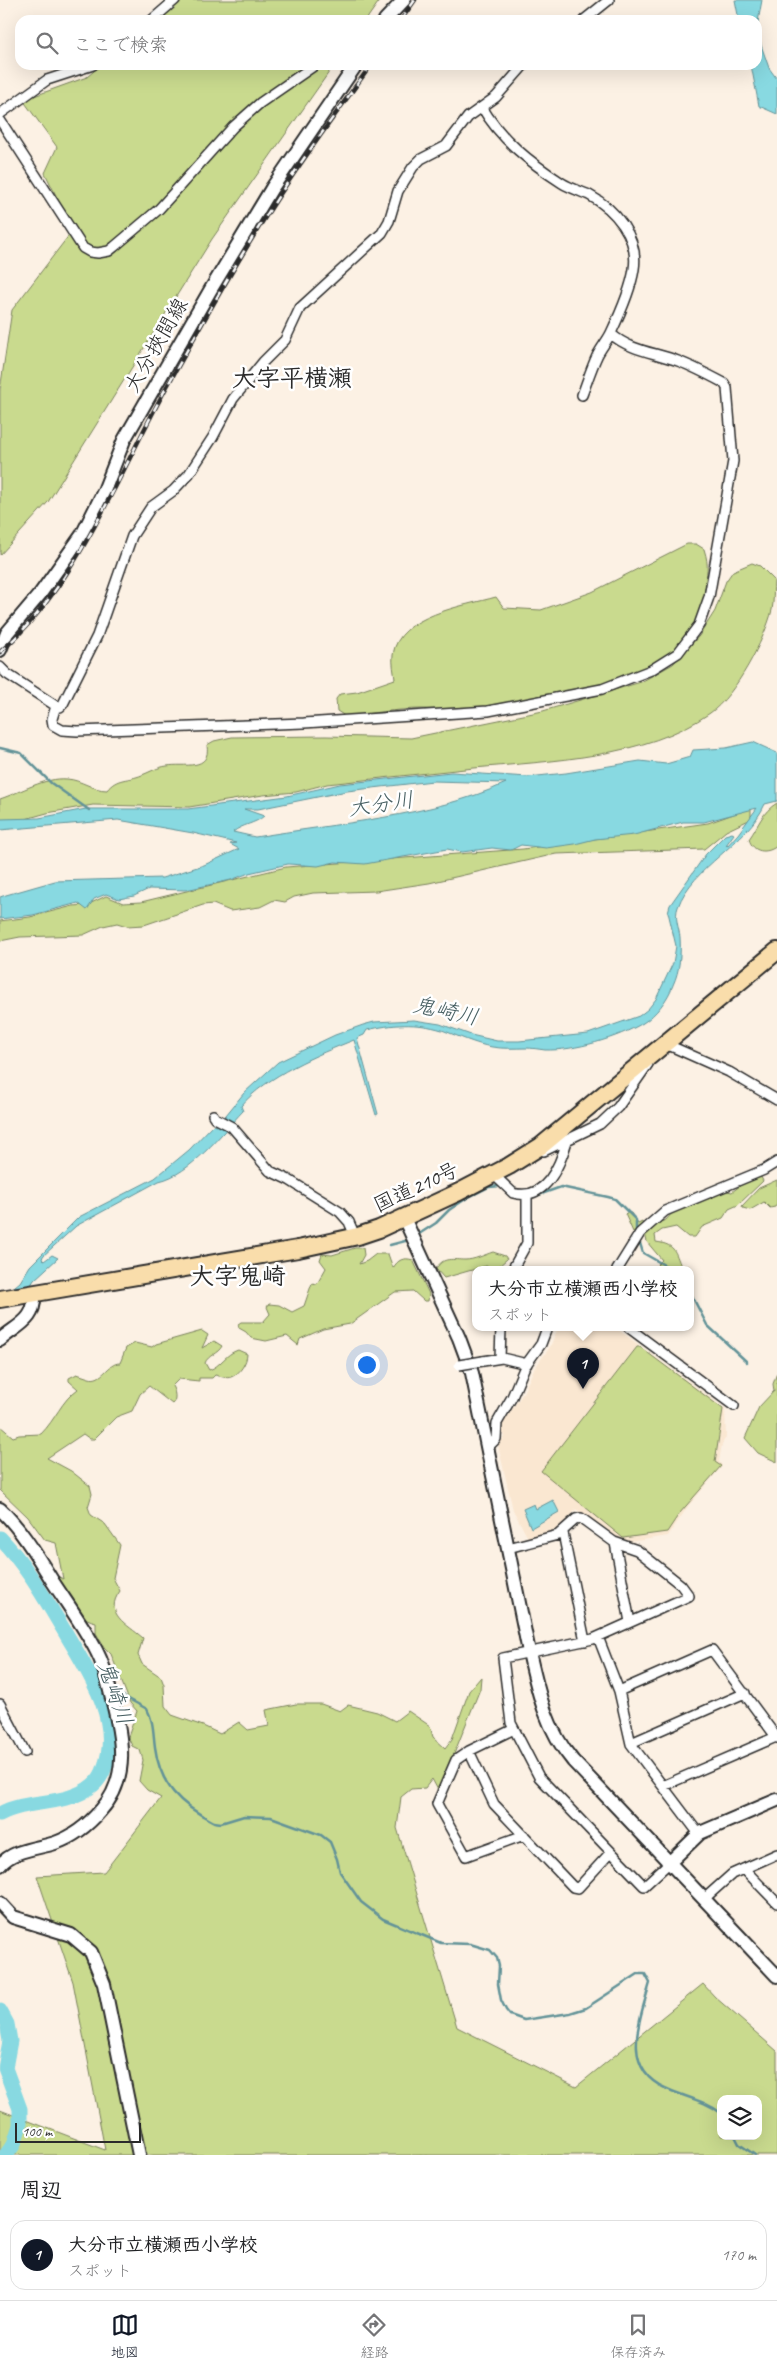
<!DOCTYPE html>
<html lang="ja">
<meta charset="utf-8">
<style>
body{margin:0;font-family:Caveat,"Klee One",sans-serif;background:#f2f2f2;color:#202124}
.controls{position:absolute;right:15px;bottom:15px;display:grid;overflow:hidden;border-radius:10px;box-shadow:0 5px 20px #0002}
.controls button{width:45px;height:45px;display:grid;place-items:center;padding:0;border:0;border-bottom:1px solid #e0e0e0;background:#fff;color:#202124;font:25px sans-serif}
.scale{position:absolute;left:15px;bottom:12px;width:126px;box-sizing:border-box;padding-left:5px;border:2px solid #2b2b2b;border-top:0;font-size:14px;line-height:18px;white-space:nowrap;color:#2b2b2b;-webkit-text-stroke:4px #fff;paint-order:stroke}
.you{position:absolute;left:366px;top:1364px;width:18px;height:18px;margin:-12px;border:4px solid #fff;border-radius:50%;background:#1a73e8;box-shadow:0 0 0 8px #1a73e833}
.badge{display:grid;place-items:center;width:32px;height:32px;border-radius:50%;background:#111827;color:#fff;font-size:16px;font-weight:700}
.pin{position:absolute;translate:-50% -41px;filter:drop-shadow(0 1px 2px #0008)}
.pin::after{content:'';position:absolute;top:26px;width:18px;height:15px;background:inherit;clip-path:polygon(0 0,100% 0,50% 100%)}
.popup{position:absolute;left:472px;top:1266px;width:222px;height:65px;box-sizing:border-box;display:grid;place-content:center;border-radius:10px;background:#fff;filter:drop-shadow(0 1px 4px #0005);font-size:16px;white-space:nowrap;color:#757577}
.popup b{font-size:19px;color:#202124}
.popup::after{content:'';position:absolute;left:50%;top:100%;margin-left:-10px;border:10px solid transparent;border-top-color:#fff}
.list{margin:0;padding:0;list-style:none}
h2{display:flex;justify-content:space-between;align-items:center;height:65px;margin:0;padding:0 20px;font-size:21px}
h2 small{font-size:16px;font-weight:400;color:#757577}
.list li{display:grid;grid-template-columns:32px 1fr auto;gap:15px;align-items:center;box-sizing:border-box;height:70px;margin:0 10px 10px;padding:0 10px;border:1px solid #e0e0e0;border-radius:15px}
.list b{display:block;font-size:19px;white-space:nowrap}
.list p{margin:0;font-size:16px;white-space:nowrap;color:#757577}
.list em{font-size:16px;font-style:normal;color:#757577}
.icon{flex:none;width:28px;height:28px;fill:none;stroke:currentColor;stroke-width:2;stroke-linecap:round;stroke-linejoin:round}
.map{position:relative;flex:none;width:777px;height:2155px;overflow:hidden}
.search{position:absolute;background:#fff;box-shadow:0 5px 20px #0002;left:15px;right:15px;top:15px;height:55px;display:flex;align-items:center;gap:12px;box-sizing:border-box;padding:0 18px;border-radius:15px;color:#757577;font-size:19px}
.sheet{height:145px;background:#fff}
nav{display:flex;justify-content:space-around;align-items:center;box-sizing:border-box;height:70px;border-top:1px solid #e0e0e0;background:#fff;font-size:14px;color:#757577}
nav a{display:grid;justify-items:center;gap:2px}
nav .on{color:#111827}
.map>svg:first-child{display:block}
.built{fill:#fae7d1}
.green{fill:#c9da8e;stroke:#7a825c;fill-rule:evenodd}
.water{fill:#88d9e1;stroke:#639398;fill-rule:evenodd}
.lines{fill:none;stroke-linecap:round;stroke-linejoin:round}
.stream{stroke:#639398;stroke-width:2.5}
.river{stroke:#88d9e1;stroke-width:15}
.street-casing{stroke:#2b2b2b;stroke-width:12}
.secondary-casing{stroke:#2b2b2b;stroke-width:16}
.highway-casing{stroke:#2b2b2b;stroke-width:20}
.street{stroke:#fff;stroke-width:9}
.secondary{stroke:#fff;stroke-width:12}
.highway{stroke:#f9ddab;stroke-width:16}
.rail-casing{stroke:#2b2b2b;stroke-width:4.5}
.rail{stroke:#fff;stroke-width:2.5;stroke-dasharray:8;stroke-linecap:butt}
.street-bridge-casing{stroke:#2b2b2b;stroke-width:12;stroke-linecap:butt}
.street-bridge{stroke:#fff;stroke-width:9}
.labels{text-anchor:middle;dominant-baseline:central;stroke-width:5;stroke-linejoin:round;paint-order:stroke}
.street-label{font-size:21px;fill:#2b2b2b;stroke:#fff}
.water-label{font-size:22px;font-style:italic;fill:#475f62;stroke:#fff}
.quarter-label{font-size:24px;font-weight:bold;fill:#2b2b2b;stroke:#fff}
</style>
<div class="map">
<svg width="777" height="2155" viewBox="0 0 777 2155">
<rect width="100%" height="100%" fill="#fcf1e4"/>
<filter id="ink" filterUnits="userSpaceOnUse"><feTurbulence type="fractalNoise" baseFrequency=".02" numOctaves="2"/><feDisplacementMap in="SourceGraphic" scale="10" xChannelSelector="R" yChannelSelector="G"/><feConvolveMatrix kernelMatrix="1 2 1 2 8 2 1 2 1" color-interpolation-filters="sRGB"/></filter>
<g filter="url(#ink)">
<path class="built" d="M558 1328H616L725 1409 726 1437 722 1444 719 1461 722 1466 689 1505 668 1536 623 1543 614 1539 576 1509 564 1526 556 1530 528 1538 513 1510 498 1445 504 1437 501 1426 523 1393 534 1369 550 1347Z"/>
<path class="green" d="M166 0H380L366 20H149Z
M101 65H334L212 239 48 502 0 555V390L12 310 73 230 45 173 57 147 23 100 87 77Z
M687 544H696L704 549C710 568 706 571 705 589 702 669 598 686 537 698 517 702 495 709 474 710 456 711 438 709 421 709 396 709 370 714 345 716L337 711 336 699 340 694 357 692 395 679C394 672 392 663 393 655 398 615 464 606 496 597L504 608 541 610 592 592Z
M752 563 760 566 774 580C773 590 774 601 772 610 765 639 735 696 710 713 646 758 550 761 474 768 425 773 376 779 327 784L296 792 263 795 189 807 93 805 47 813 0 826V799C21 792 45 777 67 779 82 780 92 790 107 790 117 777 128 781 142 775 150 772 158 767 167 766 184 763 211 772 207 745L214 741 232 737 326 736 411 738 543 711 641 682 673 664 699 636 715 611 726 581 733 571Z
M777 803V846C767 854 753 853 749 839 759 825 762 812 777 803Z
M751 808V819L726 831 704 849 556 854 429 883 376 891 313 893 294 897 285 902 274 900 260 907 230 911 213 904 203 905 144 925 127 926 117 923 103 926 83 935 20 937 0 941V921L30 917 73 906 87 905 106 896 123 903 141 902 286 867 523 849 708 823Z
M756 1176 761 1177 763 1181 738 1205 729 1209 723 1218 702 1227 695 1237H688L676 1227 662 1230 655 1235 656 1242C678 1245 674 1253 683 1270H656L659 1269 657 1265 662 1260 647 1242 645 1233 657 1223 666 1220 673 1212 722 1190 732 1192 749 1179Z
M777 1180V1203L775 1207 770 1208 764 1202 750 1210 743 1208 742 1206 759 1188Z
M626 1213H631L638 1224 642 1222 644 1226 633 1232 625 1214Z
M355 1248H363L364 1255 359 1264 367 1261 376 1254H388L393 1268C398 1260 403 1257 413 1260L429 1294 428 1301H424L413 1291 395 1292 350 1324 323 1329 300 1339 298 1345 287 1336 266 1341 251 1338 246 1332 239 1328 238 1324 241 1322H263L270 1314 267 1307 269 1304 279 1305 292 1312 304 1306 312 1283 317 1284 326 1268 320 1260 322 1254 332 1255Z
M493 1252 505 1256 507 1259 499 1266 500 1270 486 1266 444 1278 436 1269C443 1256 453 1260 465 1260 474 1260 484 1255 493 1252Z
M202 1331 208 1335 202 1348 214 1341 222 1346C218 1354 208 1355 205 1363L209 1370C221 1366 225 1354 238 1350L247 1354C247 1362 240 1374 231 1377 227 1379 220 1376 215 1375L212 1378H199V1381L179 1379 172 1386C175 1391 177 1400 172 1404L149 1386 140 1394 132 1411 116 1417 94 1439H90L83 1434 47 1458 71 1471 90 1486 92 1494 88 1507 91 1515 105 1524 120 1545 113 1578 120 1591C103 1614 127 1624 143 1638L138 1655 142 1664 161 1677 164 1685 165 1706 172 1715 203 1726 220 1734 239 1722 248 1730 269 1726 266 1710 296 1704H321L340 1711 348 1705 377 1712 395 1721 408 1711 430 1726 433 1737 445 1748 452 1739 469 1691 481 1677 480 1689 442 1784 438 1790 432 1779 425 1788 411 1789 401 1797 397 1828 457 2027 576 2087 703 1984 715 1997 777 2051V2155H0V2110L105 2150 73 1982 37 1876 104 1872 161 1798 147 1790 139 1781 143 1760 140 1750 132 1746 128 1737 137 1711 130 1703 111 1654 104 1647 96 1633V1622C72 1617 64 1593 52 1573L63 1579 56 1543 45 1540 28 1517 0 1490V1426L13 1437 19 1435 41 1434C56 1419 61 1401 78 1389L69 1381V1378L77 1374C81 1375 85 1377 89 1378 103 1382 107 1363 120 1363L126 1348 135 1343 152 1347 156 1344ZM721 2099H758V2136H721Z
M637 1347H640L723 1409 715 1462 721 1466 679 1514 667 1532 623 1538 541 1471Z
M777 1373V1462L758 1453 745 1438 759 1407 774 1391 773 1384Z"/>
<path class="water" d="M735 0H762L758 22 761 45 769 68 777 79V114L759 106 751 65H757V20H739Z
M753 742 777 753V801L765 804C748 843 692 867 678 907 674 917 679 928 680 937 681 953 680 970 673 985 668 999 656 1015 643 1023 618 1038 574 1051 545 1050 538 1049 532 1048 526 1048 514 1048 503 1049 492 1047 475 1044 458 1036 442 1030 416 1022 392 1024 367 1030L364 1035 357 1038 378 1114 376 1115 354 1040C318 1054 266 1076 241 1106L243 1111C221 1134 191 1174 159 1181L76 1226 43 1256 42 1259 44 1261 52 1255 58 1258 34 1280 29 1288 9 1291 20 1282 30 1266 79 1217 155 1178 189 1150 213 1125 217 1126 244 1093 278 1062 335 1035 363 1025 374 1022 414 1020 440 1024 471 1035 497 1041H519L588 1034 639 1016 648 1009 656 999 673 963 676 946 668 912 670 905 706 854 725 835 732 833 734 834 726 845 727 846 738 834 757 808 704 822H683L634 835 595 839 575 844 546 848 521 845 511 850 492 848 462 852 447 849 365 864 335 862 318 866 288 864 249 873 231 880 186 890 149 889 134 896 119 899 106 894 94 899 87 910 78 903 33 915 0 919V897L6 895 55 881 162 878 204 865 239 849 230 844 236 843 193 833 118 820 0 830V819L39 818 86 809H188L287 796 340 784 451 772 528 777 566 773 640 761 666 764 690 757 693 750 726 748ZM433 781 506 783C435 816 333 824 255 837L233 832C243 824 255 824 264 816L244 809H258L347 791Z
M553 1500 559 1512 531 1528 523 1509 534 1504 536 1509Z"/>
<g class="lines">
<path class="stream" d="M0 748 21 753 51 783 89 810
M530 1198 561 1187 608 1197 615 1199 636 1220V1235
M416 1236 436 1223 449 1210 467 1198 489 1187 501 1186
M639 1240 643 1253 673 1270
M390 1245 409 1240
M690 1292 707 1325 747 1362
M94 1683 105 1688
M114 1691 147 1709C154 1722 153 1733 155 1747 160 1785 180 1805 214 1822L221 1823 244 1816 271 1817 321 1835 330 1842 337 1859 340 1872 361 1902 383 1919 441 1943 470 1944 490 1950 497 1958 499 1966 498 1984 501 2000 506 2010 510 2015 524 2020 570 2013 586 2008 638 1974H645L650 1983C640 2019 620 2068 665 2088 684 2097 704 2100 721 2113
M735 2136 739 2144 755 2155"/>
<path class="river" d="M0 1538C27 1566 45 1599 65 1632 87 1670 122 1719 105 1766 103 1773 99 1780 93 1785 67 1807 29 1798 0 1814
M0 2011 7 2024 10 2041 5 2068 20 2109V2125L14 2144 6 2155"/>
<g class="street-casing">
<path id="street" d="M152 20 175 0
M584 20 609 0
M482 107C500 139 531 163 562 183 570 188 580 191 589 195 615 209 639 237 634 269 631 290 620 314 611 333 607 341 601 348 597 356 591 369 587 382 582 395
M0 114 47 80 93 65
M0 120 83 248 90 252 98 253 109 251 114 247 159 209 233 127 260 103 315 65
M0 667 7 674 56 706 60 707 63 704 97 636 132 536 151 507 173 491 189 474 213 437 233 399 263 362 285 340 300 308 382 233 389 221 398 191 413 167 421 159 446 146 468 117 496 97 524 65
M56 706 52 719 53 725 62 730 77 731 304 723 488 711 602 689 651 670 678 653 699 625 709 597 733 461 727 388 724 383C709 375 694 367 678 361 654 352 631 351 611 334
M666 1044 729 1072 777 1100
M213 1115 215 1118 232 1127 270 1171 289 1180 340 1212 349 1222 355 1236
M544 1151 600 1124 618 1107 648 1064
M493 1174 513 1193C546 1202 560 1165 567 1141
M512 1270 527 1243V1194
M617 1270 640 1233 665 1211 764 1170 777 1162
M629 1328 734 1406
M500 1358 501 1328
M483 1361 502 1358 527 1364
M487 1448 496 1439 497 1423 512 1397 525 1366 541 1344 547 1328
M563 1533 585 1641
M615 1543 630 1622
M508 1548 558 1535 576 1519 581 1518 614 1542 637 1550 681 1585 689 1596 593 1639 503 1658 511 1723 539 1777 644 1886 669 1863
M598 1637 619 1691 631 1744 699 1834
M619 1691 712 1650 777 1738
M0 1704 25 1752
M514 1729 469 1751 456 1760 437 1804 466 1856 524 1835
M631 1743 745 1693
M469 1751 494 1804 573 1887 578 1888 611 1852
M663 1786 776 1737
M744 1869 777 1903
M704 1899 732 1874 777 1854"/>
</g>
<g class="secondary-casing">
<path id="secondary" d="M385 20 404 0
M0 650 7 633 40 594 82 535 104 491 124 440 211 289 272 188 356 65
M404 1218 459 1338 472 1373 529 1652C538 1692 546 1729 573 1761L777 1976
M0 1340C18 1324 36 1321 34 1293
M0 1509C22 1530 37 1556 53 1582 68 1605 85 1628 97 1652 105 1667 108 1683 112 1699 122 1737 130 1778 101 1810 89 1824 73 1837 55 1843 36 1849 14 1849 0 1865
M669 1863 700 1833 777 1800
M0 1903 13 1917 71 1935 91 1952 104 1984 139 2155"/>
</g>
<g class="highway-casing">
<path id="highway" d="M0 1299 298 1249 358 1236 379 1229 459 1192 509 1166 541 1146 777 951"/>
</g>
<use href="#street" class="street"/>
<use href="#secondary" class="secondary"/>
<use href="#highway" class="highway"/>
<g class="rail-casing">
<path id="rail" d="M401 20 415 0
M0 652C79 584 120 469 170 381 202 323 235 264 271 208 302 159 337 112 371 65"/>
</g>
<use href="#rail" class="rail"/>
<g class="street-bridge-casing">
<path id="street-bridge" d="M459 1365 483 1361"/>
</g>
<use href="#street-bridge" class="street-bridge"/>
</g>
</g>
<g class="labels">
<g class="street-label">
<text transform="translate(156 345) rotate(-60)">大分挾間線</text>
<text transform="translate(416 1187) rotate(-25)">国道210号</text>
</g>
<g class="water-label">
<text transform="translate(381 804) rotate(-8)">大分川</text>
<text transform="translate(446 1011) rotate(12)">鬼崎川</text>
<text transform="translate(115 1693) rotate(71)">鬼崎川</text>
</g>
<g class="quarter-label">
<text x="292" y="378">大字平横瀬</text>
<text x="238" y="1276">大字鬼崎</text>
</g>
</g>
</svg>
<div class="controls">
<button><svg class="icon" aria-label="layers" viewBox="0 0 24 24"><path d="M12 4l9 5-9 5-9-5zM3 14l9 5 9-5"/></svg></button>
</div>
<div class="scale">100 m</div>
<div class="you"></div>
<div class="pin badge" style="left:583px;top:1389px">1</div>
<div class="popup"><b>大分市立横瀬西小学校</b>スポット</div>
<div class="search"><svg class="icon" aria-label="search" viewBox="0 0 24 24"><circle cx="10" cy="10" r="6"/><path d="M15 15l6 6"/></svg>ここで検索</div>
</div>
<section class="sheet">
<h2>周辺<small></small></h2>
<ul class="list">
<li><span class="badge">1</span><div><b>大分市立横瀬西小学校</b><p>スポット</p></div><em>170 m</em></li>
</ul>
</section>
<nav>
<a class="on"><svg class="icon" aria-label="map" viewBox="0 0 24 24"><path d="M3 6l6-2 6 2 6-2v14l-6 2-6-2-6 2zM9 4v14M15 6v14"/></svg>地図</a>
<a><svg class="icon" aria-label="directions" viewBox="0 0 24 24"><path d="M12 3l9 9-9 9-9-9zM9 14v-3h6M13 9l2 2-2 2"/></svg>経路</a>
<a><svg class="icon" aria-label="saved" viewBox="0 0 24 24"><path d="M7 4h10v16l-5-4-5 4z"/></svg>保存済み</a>
</nav>
